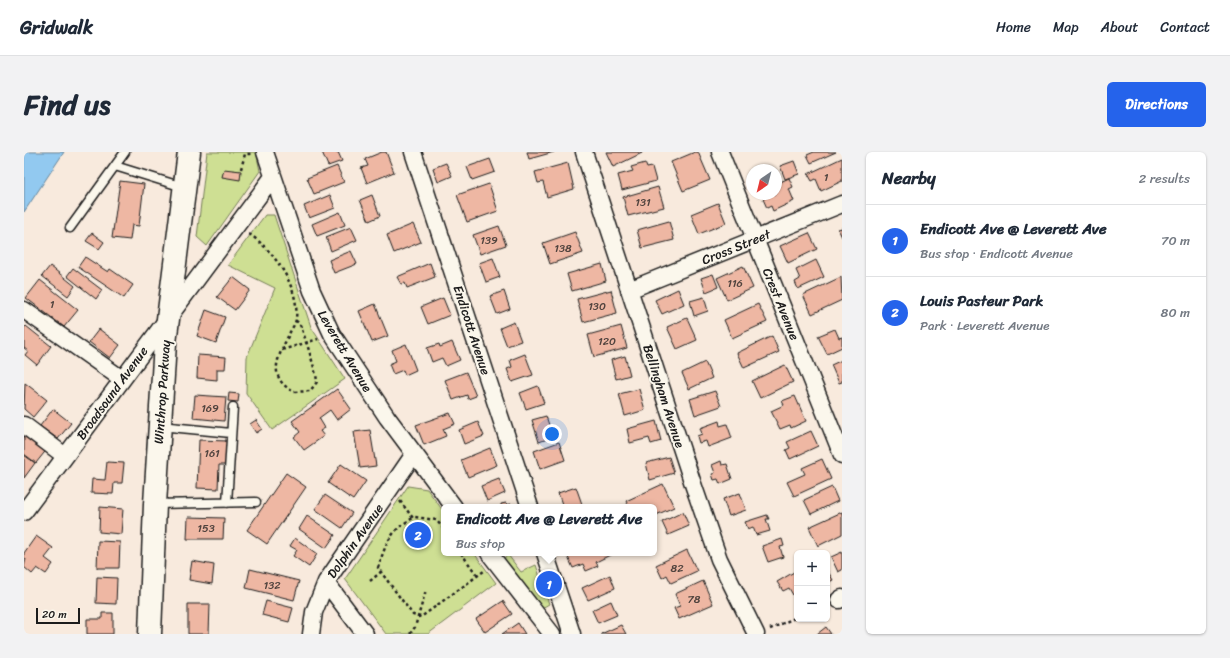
<!DOCTYPE html>
<meta charset="utf-8">
<style>
body{margin:0;font-family:Sriracha,sans-serif;background:#f2f2f3;color:#1f2937}
.controls{position:absolute;right:12px;bottom:12px;display:grid;overflow:hidden;border-radius:6px;box-shadow:0 1px 3px #0004}
.controls button{width:36px;height:36px;display:grid;place-items:center;padding:0;border:0;border-bottom:1px solid #e0e1e3;background:#fff;color:#1f2937;font:20px sans-serif}
.compass{position:absolute;left:722px;top:12px;width:36px;height:36px;border-radius:50%;background:#fff;box-shadow:0 1px 3px #0004;rotate:215deg}
.scale{position:absolute;left:12px;bottom:10px;width:44px;box-sizing:border-box;padding-left:4px;border:2px solid #1c1c1c;border-top:0;font-size:11px;line-height:14px;white-space:nowrap;color:#1c1c1c;-webkit-text-stroke:3px #fbf7ec;paint-order:stroke}
.you{position:absolute;left:528px;top:282px;width:14px;height:14px;margin:-10px;border:3px solid #fff;border-radius:50%;background:#1a73e8;box-shadow:0 0 0 6px #1a73e833}
.badge{display:grid;place-items:center;width:26px;height:26px;border-radius:50%;background:#2563eb;color:#fff;font-size:13px;font-weight:700}
.pin{position:absolute;translate:-50% -50%;border:2px solid #fff;box-shadow:0 1px 4px #0006}
.popup{position:absolute;left:417px;top:352px;width:216px;height:52px;box-sizing:border-box;display:grid;place-content:center;border-radius:6px;background:#fff;filter:drop-shadow(0 1px 3px #0005);font-size:13px;white-space:nowrap;color:#747a83}
.popup b{font-size:15px;color:#1f2937}
.popup::after{content:'';position:absolute;left:50%;top:100%;margin-left:-8px;border:8px solid transparent;border-top-color:#fff}
.list{margin:0;padding:0;list-style:none}
h2{display:flex;justify-content:space-between;align-items:center;height:52px;margin:0;padding:0 16px;font-size:17px}
h2 small{font-size:13px;font-weight:400;color:#747a83}
.list li{display:grid;grid-template-columns:26px 1fr auto;gap:12px;align-items:center;box-sizing:border-box;height:72px;padding:0 16px;border-top:1px solid #e0e1e3}
.list b{display:block;font-size:15px;white-space:nowrap}
.list p{margin:0;font-size:13px;white-space:nowrap;color:#747a83}
.list em{font-size:13px;font-style:normal;color:#747a83}
.map{position:relative;flex:none;width:818px;height:482px;overflow:hidden;border-radius:6px}
header{display:flex;align-items:center;gap:24px;box-sizing:border-box;height:56px;padding:0 20px;background:#fff;border-bottom:1px solid #e0e1e3}
header strong{font-size:19px}
nav{display:flex;gap:22px;margin-inline-start:auto;font-size:14px}
.intro{display:flex;align-items:center;justify-content:space-between;box-sizing:border-box;height:96px;padding:0 24px}
h1{margin:0;font-size:28px}
.button{padding:10px 18px;border-radius:6px;background:#2563eb;color:#fff;font-size:14px;font-weight:700}
main{display:flex;gap:24px;padding:0 24px}
aside{flex:1;background:#fff;border-radius:6px;box-shadow:0 1px 3px #0004}
.map>svg:first-child{display:block}
.green{fill:#cedf93;stroke:#757e58}
.water{fill:#92c9f0;stroke:#63849b}
.building{fill:#eeb7a3;stroke:#1c1c1c}
.lines{fill:none;stroke-linecap:round;stroke-linejoin:round}
.lane-casing{stroke:#1c1c1c;stroke-width:11}
.street-casing{stroke:#1c1c1c;stroke-width:19}
.secondary-casing{stroke:#1c1c1c;stroke-width:25}
.path{stroke:#1c1c1c;stroke-width:2.5;stroke-dasharray:3 3;stroke-linecap:butt}
.lane{stroke:#fbf7ec;stroke-width:8}
.street{stroke:#fbf7ec;stroke-width:16}
.secondary{stroke:#fbf7ec;stroke-width:22}
.labels{text-anchor:middle;dominant-baseline:central;stroke-width:4;stroke-linejoin:round;paint-order:stroke}
.number-label{font-size:11px;fill:#50433e}
.street-label{font-size:13px;fill:#1c1c1c;stroke:#fbf7ec}
</style>
<header>
<strong>Gridwalk</strong>
<nav><a>Home</a><a>Map</a><a>About</a><a>Contact</a></nav>
</header>
<div class="intro"><h1>Find us</h1><a class="button">Directions</a></div>
<main>
<div class="map">
<svg width="818" height="482" viewBox="0 0 818 482">
<rect width="100%" height="100%" fill="#f8eadd"/>
<filter id="ink" filterUnits="userSpaceOnUse"><feTurbulence type="fractalNoise" baseFrequency=".025" numOctaves="2"/><feDisplacementMap in="SourceGraphic" scale="8" xChannelSelector="R" yChannelSelector="G"/><feConvolveMatrix kernelMatrix="1 2 1 2 8 2 1 2 1" color-interpolation-filters="sRGB"/></filter>
<g filter="url(#ink)">
<path class="green" d="M183 0H232L236 19 183 94 173 85Z
M241 63H250L287 175 321 227 248 278 222 241 223 205 251 136 204 113Z
M384 334 403 337 420 360V401H450L472 431 404 482H362L321 427Z
M484 403 497 420 512 413 525 452 518 456 479 407Z"/>
<path class="water" d="M0 0H40L0 60Z"/>
<path class="building" d="M298 0H314L318 9 304 14Z
M358 0H362L370 20 343 31 337 16 344 14 341 7Z
M503 0H530L505 7Z
M582 0H618V1L589 15Z
M671 0H674L686 28 659 39 647 10Z
M790 0H812L787 11 783 3Z
M818 6V29L797 39 792 27 788 29 784 22Z
M466 7 471 20 448 28 443 15Z
M770 9 775 22 761 27 756 14Z
M422 11 428 24 414 30 409 16Z
M544 11 550 37 523 45 519 30 514 31 511 20Z
M621 11 623 16 628 15 632 29 598 38 594 23 609 19 607 15Z
M313 14 320 30 290 42 283 26Z
M200 17 217 19 216 28 198 25Z
M765 26 769 35 765 37 770 49 749 59 747 54 743 56 739 47 743 45 741 42H752V32Z
M96 29 120 32 115 74 108 73 106 88 88 86Z
M465 32 474 59 443 70 433 43Z
M634 35 640 55 604 64 599 45Z
M306 43 311 56 285 66 280 54Z
M348 43 356 64 345 69 336 48Z
M694 51 702 71 675 82 667 62Z
M316 60 321 73 293 84 288 72Z
M645 69 650 88 618 96 613 78Z
M389 72 397 90 370 101 363 83Z
M475 74 482 93 456 102 449 83Z
M327 75 333 88 307 99 302 85Z
M818 76V85L814 77Z
M551 80 559 101 526 112 519 91Z
M68 81 80 90 75 97 62 89Z
M785 81 793 97 764 111 756 94Z
M327 99 333 112 310 121 305 108Z
M61 105 84 120 86 117 109 133 100 146 54 115Z
M469 106 476 125 462 130 455 111Z
M792 108 800 125 774 137 771 130 776 127 772 118Z
M406 111 411 125 383 136 381 131 377 132 373 125Z
M578 112 582 129 548 139 543 122Z
M26 114 51 134 44 144 18 124Z
M719 114 729 136 703 148 693 126Z
M49 116 78 138 72 147 43 124Z
M689 122 694 135 682 140 677 126Z
M209 125 226 138 211 158 193 145Z
M817 125 818 148 788 162 779 143Z
M16 128 54 158 40 175 2 146Z
M654 137 660 152 638 162 631 148Z
M587 138 593 161 559 170 553 147Z
M480 139 486 157 473 162 466 144Z
M680 145 684 159 670 164 666 149Z
M419 146 426 163 404 172 397 155Z
M351 152 364 184 348 190 335 159Z
M734 152 743 170 708 186 700 168Z
M182 158 201 165 192 191 173 184Z
M663 166 673 188 653 197 643 175Z
M490 170 497 189 483 194 476 176Z
M2 174 27 194 13 213 1 203 4 199 0 196V176Z
M597 174 603 196 570 205 564 183Z
M75 177 96 193 86 206 65 190Z
M811 177 815 186 818 185V195L803 202 794 184Z
M748 184 755 200 720 216 713 201Z
M428 190 436 208 422 214 418 206 408 210 403 196 415 192 416 195Z
M382 192 392 218 381 223 379 218 369 222 365 212 372 209 368 198Z
M501 202 509 223 488 230 483 217 488 215 486 208Z
M174 203 202 205 201 217H193V228L173 226Z
M601 204 606 223 592 227 587 208Z
M818 208V230L815 231 807 213Z
M681 210 688 226 665 237 658 221Z
M761 213 769 230 736 246 728 229Z
M442 220 452 244 444 247 443 243 429 248 421 228Z
M1 231 23 248 9 265 0 257Z
M514 234 520 251 502 257 496 241Z
M313 237 327 257 313 268 306 258 295 266 301 276 296 279 300 284 280 298 270 285 276 280 268 269Z
M615 237 621 258 601 264 595 242Z
M691 239 697 254 671 263 666 247Z
M205 241 215 242 214 250 204 249Z
M171 243 202 245 200 269 169 266Z
M771 244 782 269 767 276 766 273 756 277 747 259 760 253 758 249Z
M29 257 47 271 34 287 16 274Z
M426 261 431 272 419 277 422 284 400 293 392 273Z
M522 264 529 285 515 290 508 268Z
M232 268 238 277 232 281 226 272Z
M632 269 637 289 627 292 625 286 606 291 603 277Z
M695 269 696 274 703 272 708 286 684 295 682 289 675 291 673 284 678 282 676 276Z
M454 270 460 284 440 292 435 278Z
M0 278 24 296 12 311 0 302Z
M346 278 352 314 336 316 330 280Z
M787 279 794 294 766 307 762 298 766 296 763 290Z
M175 288 203 289 202 313H195L194 337 173 336Z
M535 290 541 308 516 317 510 299Z
M466 296 473 313 444 325 437 308Z
M0 303 11 311 0 326Z
M645 305 650 321 626 328 622 311Z
M798 307 807 327 770 344 763 330 781 322 778 316Z
M697 309 698 313 703 312 708 327 696 332 694 327 690 328 688 322 691 321 688 313Z
M83 310 100 311 98 331H90L89 342 67 341 68 327 81 328Z
M317 312 342 329 329 348 304 331Z
M262 321 282 335 243 392 223 378Z
M475 327 481 341 463 349 457 334Z
M639 332 650 355 630 364V355H605L602 349Z
M552 335 559 355H539L534 341Z
M808 335 814 349 787 362 780 348Z
M716 341 722 358 705 364 699 347Z
M301 343 328 361 318 376 291 357Z
M482 351 483 353 487 352 488 355H477V352Z
M76 355 99 357 97 382 75 380Z
M659 360 665 374 644 383 638 370Z
M818 360V382L794 394 785 375Z
M743 363 745 367H742L746 379 732 383 729 375 724 377 721 370Z
M283 364 311 383 302 396 275 377Z
M164 365 200 366 199 387H163Z
M12 384 29 396 21 406 29 412 22 422 13 416 8 422 0 415 2 407 0 406V401Z
M271 386 293 402 285 415 269 404 273 398 266 394Z
M758 387 760 394 756 395 759 405 744 410 738 394Z
M74 389 96 390 95 416H73Z
M663 398 673 419 647 431 643 423 638 426 632 413Z
M818 400V418L814 420 807 405Z
M542 401H590L572 410 574 414 562 419 559 412 549 416Z
M168 409 190 413 188 432 165 428Z
M226 417 275 429 270 448 222 436Z
M803 418 809 428 803 431Z
M770 420 773 425V440L769 443 765 436 759 439 753 430Z
M586 423 591 436 564 448 558 436Z
M73 425 93 426 92 452 72 451Z
M679 429 689 452 655 467 650 456 656 454 651 442Z
M242 449 269 456 265 470 238 463Z
M479 449 488 462 461 480 452 467Z
M587 449 593 463 574 471 568 458Z
M164 452H186L185 482H164Z
M78 461H89V482H63V467H78Z
M494 471 501 482H478Z
M597 473 602 482H577Z
M802 475 807 482H793Z"/>
<g class="lines">
<g class="lane-casing">
<path id="lane" d="M91 14 159 35
M46 76 101 0
M136 274 207 281
M203 351 209 255
M131 352 232 350"/>
</g>
<g class="street-casing">
<path id="street" d="M241 0 288 139 308 182 363 265 430 355
M389 0 506 355
M560 0 670 335 695 407 732 482
M696 0 818 303
M605 138 818 52
M0 158 98 227
M0 273 41 304
M0 360 248 26
M465 401 528 482
M521 401 548 482
M302 430 341 482
M815 448 818 446
M287 482 290 460 302 430 390 302"/>
</g>
<g class="secondary-casing">
<path id="secondary" d="M126 482 131 352 141 191 165 0"/>
</g>
<path class="path" d="M217 17 221 2H227
M225 82C249 97 276 136 272 166 272 171 268 176 266 180 255 204 241 224 270 240L286 239 293 230C294 226 279 178 276 173 274 170 275 171 272 169
M258 198 294 187
M376 349 389 366
M420 377 412 368 391 365C366 378 362 391 354 416L389 463 397 465 460 419
M437 401 453 423
M346 429 357 420
M746 477 773 465
M386 482 391 475 402 438"/>
<use href="#lane" class="lane"/>
<use href="#street" class="street"/>
<use href="#secondary" class="secondary"/>
</g>
</g>
<g class="labels">
<g class="number-label">
<text x="802" y="25">1</text>
<text x="619" y="50">131</text>
<text x="465" y="88">139</text>
<text x="539" y="96">138</text>
<text x="711" y="131">116</text>
<text x="28" y="152">1</text>
<text x="573" y="154">130</text>
<text x="583" y="189">120</text>
<text x="186" y="256">169</text>
<text x="188" y="301">161</text>
<text x="182" y="376">153</text>
<text x="653" y="416">82</text>
<text x="248" y="433">132</text>
<text x="670" y="447">78</text>
</g>
<g class="street-label">
<text transform="translate(712 95) rotate(-22)">Cross Street</text>
<text transform="translate(757 152) rotate(68)">Crest Avenue</text>
<text transform="translate(448 178) rotate(72)">Endicott Avenue</text>
<text transform="translate(321 199) rotate(59)">Leverett Avenue</text>
<text transform="translate(138 240) rotate(-86)">Winthrop Parkway</text>
<text transform="translate(88 241) rotate(-54)">Broadsound Avenue</text>
<text transform="translate(640 244) rotate(72)">Bellingham Avenue</text>
<text transform="translate(331 389) rotate(-55)">Dolphin Avenue</text>
</g>
</g>
</svg>
<div class="controls">
<button>+</button>
<button>−</button>
</div>
<svg class="compass" viewBox="-18 -18 36 36"><path d="M0-13l5 13h-10z" fill="#e53935"/><path d="M0 13l5-13h-10z" fill="#747a83"/></svg>
<div class="scale">20 m</div>
<div class="you"></div>
<div class="pin badge" style="left:525px;top:432px">1</div>
<div class="popup"><b>Endicott Ave @ Leverett Ave</b>Bus stop</div>
<div class="pin badge" style="left:394px;top:383px">2</div>
</div>
<aside>
<h2>Nearby<small>2 results</small></h2>
<ul class="list">
<li><span class="badge">1</span><div><b>Endicott Ave @ Leverett Ave</b><p>Bus stop · Endicott Avenue</p></div><em>70 m</em></li>
<li><span class="badge">2</span><div><b>Louis Pasteur Park</b><p>Park · Leverett Avenue</p></div><em>80 m</em></li>
</ul>
</aside>
</main>
